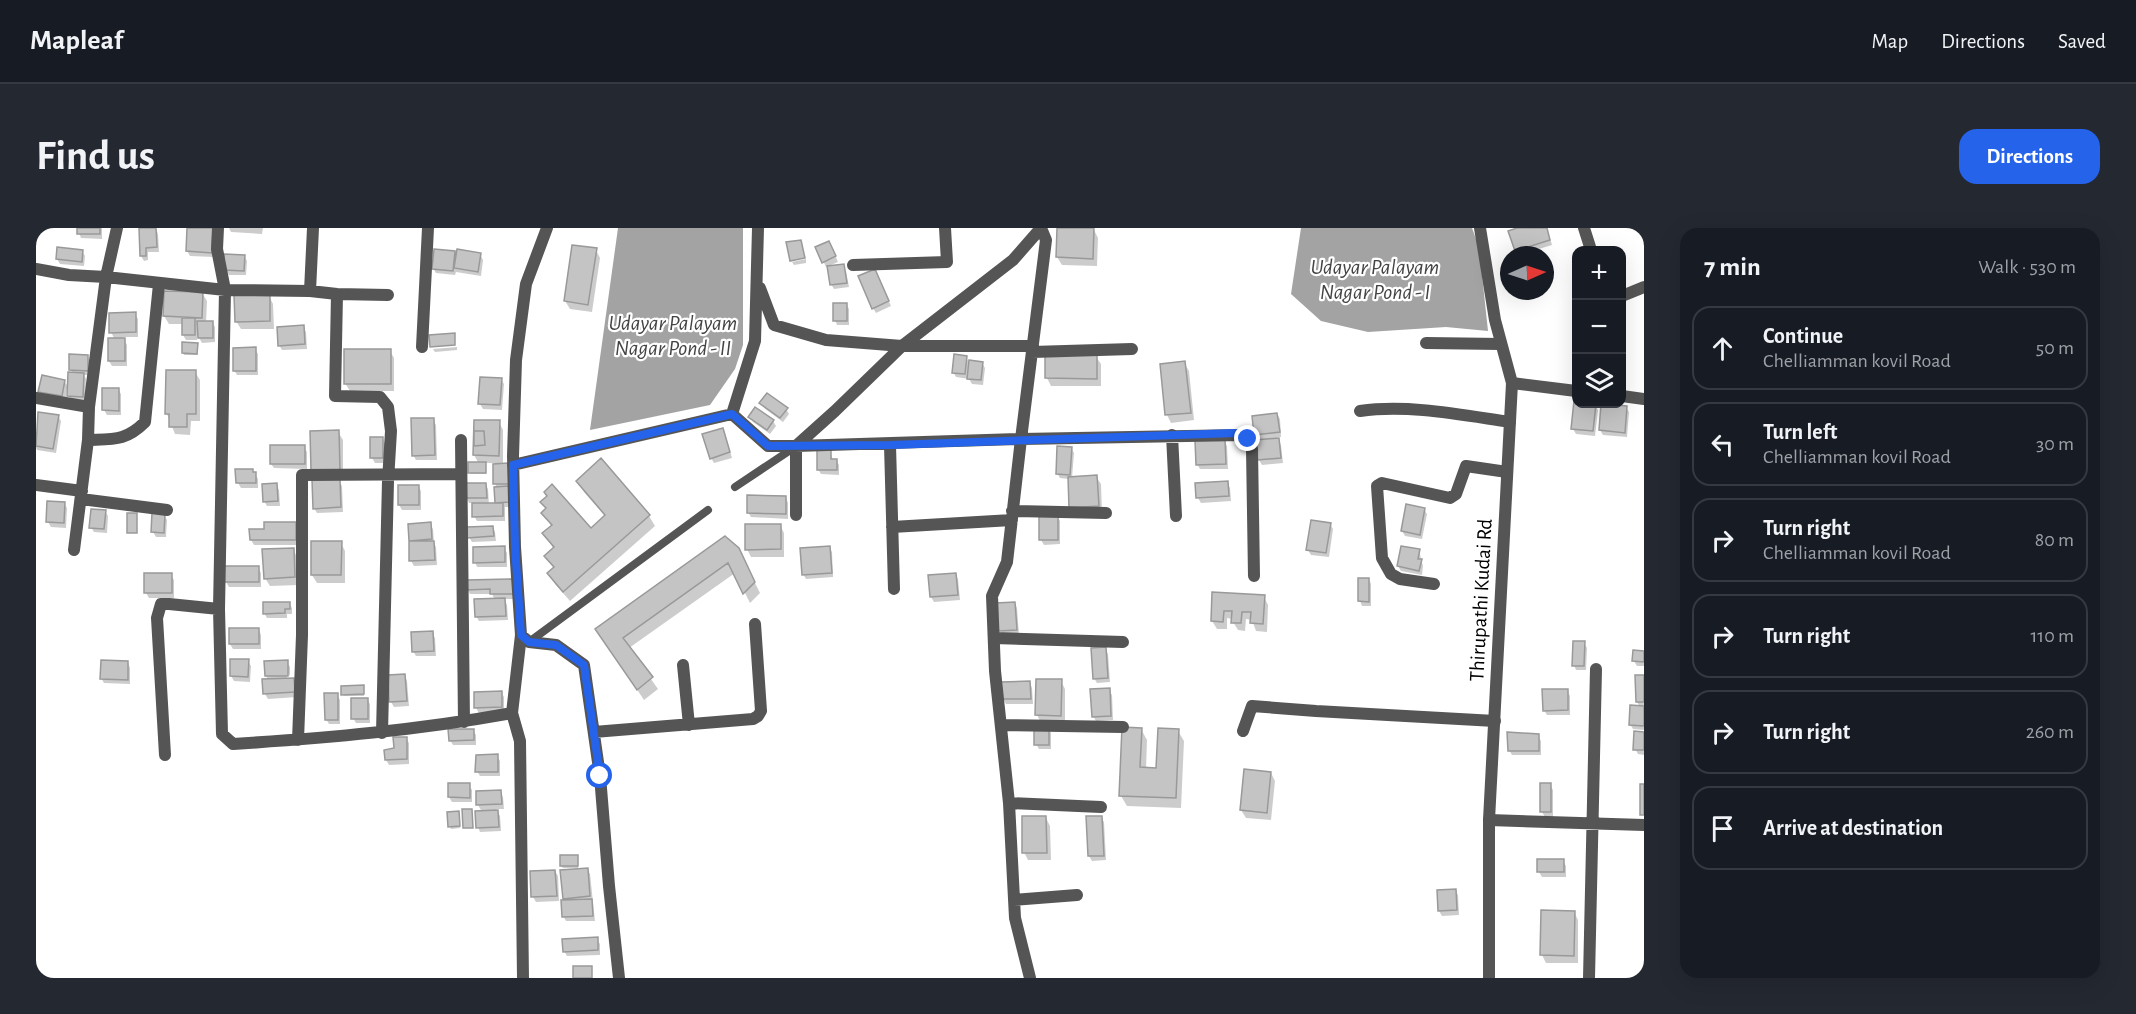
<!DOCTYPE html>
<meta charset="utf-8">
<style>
body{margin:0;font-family:"Alegreya Sans",sans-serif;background:#242831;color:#f1f3f6}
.controls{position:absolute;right:18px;top:18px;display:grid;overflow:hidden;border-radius:12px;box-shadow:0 6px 24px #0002}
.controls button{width:54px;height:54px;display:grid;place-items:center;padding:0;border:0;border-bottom:2px solid #363941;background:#171b24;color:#f1f3f6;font:30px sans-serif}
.compass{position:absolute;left:1464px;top:18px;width:54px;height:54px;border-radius:50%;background:#171b24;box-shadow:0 6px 24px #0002;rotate:87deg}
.stop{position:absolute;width:18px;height:18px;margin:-14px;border:4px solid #2563eb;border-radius:50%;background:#fff}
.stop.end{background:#2563eb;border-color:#fff;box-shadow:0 2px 6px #0008}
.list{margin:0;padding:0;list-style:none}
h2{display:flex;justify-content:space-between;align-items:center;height:78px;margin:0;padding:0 24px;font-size:26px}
h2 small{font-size:20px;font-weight:400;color:#9ea1a6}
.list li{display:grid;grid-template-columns:39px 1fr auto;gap:18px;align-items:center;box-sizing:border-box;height:84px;margin:0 12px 12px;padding:0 12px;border:2px solid #363941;border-radius:18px}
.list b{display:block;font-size:22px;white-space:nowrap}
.list p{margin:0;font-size:20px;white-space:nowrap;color:#9ea1a6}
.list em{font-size:20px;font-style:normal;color:#9ea1a6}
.icon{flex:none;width:33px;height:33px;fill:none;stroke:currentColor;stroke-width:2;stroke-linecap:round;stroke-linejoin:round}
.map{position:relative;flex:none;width:1608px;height:750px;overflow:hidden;border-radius:18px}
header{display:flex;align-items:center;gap:36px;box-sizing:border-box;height:84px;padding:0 30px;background:#171b24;border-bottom:2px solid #363941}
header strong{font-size:28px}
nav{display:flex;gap:33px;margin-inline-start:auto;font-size:21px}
.intro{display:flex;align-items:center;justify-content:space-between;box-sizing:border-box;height:144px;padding:0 36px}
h1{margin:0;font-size:42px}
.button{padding:15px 27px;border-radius:18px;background:#2563eb;color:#fff;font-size:21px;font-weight:700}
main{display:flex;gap:36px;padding:0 36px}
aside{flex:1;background:#171b24;border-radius:18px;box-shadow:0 6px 24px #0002}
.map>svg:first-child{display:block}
.water{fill:#a3a3a3}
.shadow{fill:#0003}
.building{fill:#c4c4c4;stroke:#999;stroke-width:1.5}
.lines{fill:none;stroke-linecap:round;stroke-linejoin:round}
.service{stroke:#555;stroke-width:8}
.minor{stroke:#555;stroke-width:12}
.tertiary{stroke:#555;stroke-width:12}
.route{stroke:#2563eb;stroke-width:8}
.labels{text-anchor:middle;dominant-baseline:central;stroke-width:4.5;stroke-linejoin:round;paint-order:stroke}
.street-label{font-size:21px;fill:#000;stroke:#fff}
.water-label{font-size:22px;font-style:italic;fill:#444;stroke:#fff}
</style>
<header>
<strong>Mapleaf</strong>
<nav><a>Map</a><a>Directions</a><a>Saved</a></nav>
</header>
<div class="intro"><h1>Find us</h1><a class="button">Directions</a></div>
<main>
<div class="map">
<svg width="1608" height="750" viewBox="0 0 1608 750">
<rect width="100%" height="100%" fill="#fff"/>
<path class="water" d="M582 0H707V117L699 141 674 177 554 202Z
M1265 0H1436L1443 19 1452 103 1410 99 1332 104 1285 93 1255 66Z"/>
<path class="shadow" d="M43 0H66V11L45 10 43 5Z
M153 0H178V29L154 28 151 23Z
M193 0H227L226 6 195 4Z
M1486 0H1511L1516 17 1483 27 1480 23Z
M120 1 122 6 123 24H112V32L108 33 105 28Z
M1058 2 1062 10 1061 38 1026 37 1021 29Z
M781 20H796L802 34 790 39Z
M400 22 444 26 447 32 445 48 420 44 419 47 400 45 397 40Z
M560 22 564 30 556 84 534 81 529 73Z
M46 23 49 28 48 38 24 36 21 31Z
M208 28 211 33 210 47H193L190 42Z
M770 31V35L758 37 756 34Z
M807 38 810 43 813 59 798 61 795 56Z
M841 48 855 78 840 85 837 80Z
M166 65 171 73 170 94H176L179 99V114L166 115 161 106V112H150L147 107V96H133L128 88Z
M233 68 237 76 238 101H205L200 93Z
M810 76 813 81V97H801L799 92Z
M99 86 102 91V109H87L91 117V138H76L73 133 79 112 75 104Z
M267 99 270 104 271 121 246 122 243 117Z
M161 116 162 127H148L147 125Z
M421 119V122L399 124 397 121Z
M219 121 222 126V147H201L198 142Z
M354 123 358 130V163H314L309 155Z
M51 128 54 133V147H48L50 151 49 174 35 173 33 168 37 146 35 142Z
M1060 129 1065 136V158H1015L1011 150Z
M930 130 933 134 946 135 949 140 947 157 936 156 933 151 920 149 917 144Z
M1148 135 1153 143 1158 192 1135 195 1131 187 1125 137Z
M159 144 164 152V193H155L154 207 139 206 131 186Z
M465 151 468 156 466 182 447 181 444 176Z
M28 153 33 160H31L29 173 7 169 4 164Z
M82 161 85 166V187H71L68 182Z
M725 175 750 181 753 186 747 194 728 180Z
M1540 175 1559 177 1562 182 1559 208 1540 206 1537 201Z
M1590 179 1593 184 1591 209 1567 207 1564 202Z
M3 186 22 188 25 193 20 225 1 222 0 220Z
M1241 186 1244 191 1245 209H1241L1245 217 1247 235 1226 237 1223 232V213L1219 207Z
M714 189 737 193 740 198 734 206 717 194Z
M397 192 400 197 401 232H380L377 227Z
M439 193 463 194 467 202V237L471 236 475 279H469V293H441L438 288V275H433L431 270 449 256 452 261 453 277 460 276 459 260H461L459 256V235H449L450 246H435L434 244 443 236 438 227Z
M302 204 307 212V249L281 250Z
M689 206 696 230 678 235 675 230Z
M346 210 349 215V235H339L336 230Z
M1188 213 1191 218 1192 241H1164L1161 236Z
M268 219 271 224V241L238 240 235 236Z
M1035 220 1038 225 1036 250 1060 249 1065 256 1066 286 1039 287 1033 251 1024 250 1021 245Z
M794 223 797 232H800L803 237V247L785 246 782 241Z
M219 246 222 251V260H205L202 255Z
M303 253 306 258 307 284 281 285 278 280Z
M542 253 613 288 619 298 534 373 519 356 512 345 518 340 510 328 518 321 508 306 516 299 507 285 510 282 506 274 554 302 569 288 548 264Z
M1191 255 1194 260 1195 273 1165 275 1162 270Z
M240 257 243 262 244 278H231L228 273Z
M382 258 385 263V282H366L363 277Z
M750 270 752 275V291L715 289 712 284Z
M28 275 31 280 30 300 15 299 12 294Z
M1388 281 1391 286 1386 311 1369 308 1366 303Z
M69 283 72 288 71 305 58 304 55 299Z
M128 287 131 292 130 309H120L117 304Z
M1021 288 1024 293V316L1008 317 1005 312Z
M259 296 262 317H218L215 312 229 303Z
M394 296 397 301 398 315 400 319 401 337 378 338 375 333 374 297Z
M1294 296 1297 301 1293 329 1275 327 1272 322Z
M744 297 748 305V329H715L711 321Z
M456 299 459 304 460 313 436 314 433 309Z
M689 310 708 333 724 365 714 375 699 345 593 420 622 461 608 472 568 412Z
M305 315 309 323V355H281L276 347Z
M793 319 796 324 797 349 770 351 767 346Z
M468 320 471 325V339H441L439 334Z
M257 321 261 329 262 357 234 358 229 350Z
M1383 323 1387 338 1386 347 1365 343 1362 338Z
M222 340 225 345V359H193L190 354Z
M919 346 922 351 924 372 898 374 895 369 894 348Z
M135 347 138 352V370H113L110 365Z
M1333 351 1335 356V378H1326L1324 373Z
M477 352 480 371H468L471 377 472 392 443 393 440 388 459 372 456 366H434L431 361Z
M1178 366 1228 369 1232 377 1231 404 1220 403 1216 392 1210 391 1209 403 1202 402 1197 394V391L1191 390V401H1181L1176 393Z
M253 375 256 380V386H251V390H231L228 385Z
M979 375 981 380 983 407 967 408 964 403 962 377Z
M223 402 225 407V421H197L194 416Z
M396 405 399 410 400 428H380L377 423Z
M1548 415 1551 420 1550 442H1540L1538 437Z
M1069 421 1072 426 1074 454 1061 455 1058 450Z
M1608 424V438H1601L1598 433Z
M196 432 212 433 215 438 214 454 198 453 195 448Z
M251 434 254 439V448L249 441 247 442 252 451H257L260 456 261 469 232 471 229 466 233 453 230 448Z
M92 435 94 440V456L68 455 65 450Z
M369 448 371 453 373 478 358 479 355 474Z
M1608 448V502L1597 501 1594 496 1604 479 1601 474Z
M1025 453 1029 461V495H1005L1001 487Z
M994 455 996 460 997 476H970L967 471Z
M328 461V468H308L306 466Z
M1073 462 1076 467 1077 492 1060 493 1057 488Z
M1531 462 1534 468V487H1511L1508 482Z
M465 464 468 469V484L443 485 440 480Z
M301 467 304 472V496H293L290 491Z
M331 471 334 476V495H320L317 490Z
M1012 500 1015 505V521H1003L1000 516Z
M1105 501 1111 512 1110 541H1121L1142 503 1148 513 1145 580 1091 578 1085 568Z
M437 502 440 507V517H417L414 512Z
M1608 505V527L1602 526 1599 521Z
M1502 508 1505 513V527H1476L1473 522Z
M370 510 373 515V536L353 537 350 532 349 523 359 522Z
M461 528 464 533V548H444L441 543Z
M1235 545 1239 553 1235 592 1210 590 1205 582Z
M433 557 436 562V574H416L413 569Z
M1514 557 1517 562V589H1509L1506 584Z
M464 564 467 569 468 581H460L464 588 465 603 444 604 442 599 446 584 442 577Z
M422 585 424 600 415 601 414 599Z
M1065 589 1068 594 1070 632 1056 633 1053 628Z
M1010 590 1014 598 1015 632H992L988 624Z
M542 630V640H527L525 638Z
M1527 633 1530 638V649H1506L1503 644Z
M551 641 554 646 559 693H530L527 688 528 673 526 644Z
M519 643 522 648 523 673 500 674 497 669 495 645Z
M1419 662 1422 667 1423 687 1406 688 1403 683Z
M1538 684 1542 692V735H1510L1506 727Z
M561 711 564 716V727L531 728 528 723Z"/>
<path class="building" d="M41 0H64V6H41Z
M103 0H120L121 19 110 20V28H104Z
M151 0H177L176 25 150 23Z
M1021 0H1058L1057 31 1020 29Z
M1481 0H1511L1514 12 1479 23 1472 3Z
M765 12 769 30 754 33 750 14Z
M793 13 800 28 786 35 779 19Z
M536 17 561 20 552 77 528 73Z
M21 19 47 22 46 34 20 31Z
M398 21 419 23 417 43 396 41Z
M421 21 445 25 442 44 418 40Z
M188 26 209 27 208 43 188 42Z
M808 36 811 55 794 57 791 38Z
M839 41 853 73 836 81 822 48Z
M128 63 167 64 166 90 127 88Z
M234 66V93L199 94 198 67Z
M797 75H811V93H797Z
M100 84V104L73 105V85Z
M146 90H159V107H146Z
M161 93H177V110H162Z
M268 97 269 116 242 118 241 99Z
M419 105V117L394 119 393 107Z
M72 110H89V133H72Z
M146 114 162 115 161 126 146 125Z
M220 119V143H197V120Z
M308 121H355V156H308Z
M33 126 52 127V143L33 142Z
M918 126 931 128 929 146 916 145Z
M1009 126 1061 127V151L1009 150Z
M933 132 947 134 945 152 931 151Z
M1149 133 1155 185 1129 187 1124 136Z
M130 142H160V186H151V199H133V186H129Z
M32 144 48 145 47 169 31 168Z
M6 147 29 152 26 168 2 164Z
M444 149 466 150 464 177 442 176Z
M66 160H83V183L66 182Z
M731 165 752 180 744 190 723 175Z
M1538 173 1540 176H1560L1557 203 1535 201Z
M1565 176 1591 178 1589 205 1563 202Z
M719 179 738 192 731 202 712 189Z
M2 184 23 187 17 221 0 218Z
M1241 185 1244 204 1218 207 1216 188Z
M375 190H398L399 227 376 228Z
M438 192H464L463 228 437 227Z
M687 200 694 224 674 231 666 206Z
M303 202 304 242H275L274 203Z
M438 203H448L449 217 438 218Z
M334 209H347V230H334Z
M1243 210 1245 230 1221 232 1219 212Z
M1189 211 1190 236 1160 237 1159 212Z
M234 217H269V236H234Z
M1021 218 1036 219 1034 247 1020 246Z
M781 221H795V231H801V242H781Z
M565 230 614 287 527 364 511 345 518 339 508 328 518 319 506 305 516 297 505 285 510 280 504 274 511 268 508 264 516 256 555 300 569 287 540 253Z
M432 234H450V245H432Z
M472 235 473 256H457V236Z
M199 241H217V244H220V255H200Z
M1061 247 1063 278 1033 280 1032 249Z
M304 251 305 279 277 281 276 252Z
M1192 253 1193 268 1160 270 1159 255Z
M241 255 242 273 227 274 226 256Z
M429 255H450L451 270H429Z
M362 257H383V277H362Z
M473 258V274L459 275 458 259Z
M711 267 750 268V286L711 285Z
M11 273 29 274 28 295 10 294Z
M436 275H467V288L436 289Z
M1370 276 1389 280 1384 307 1365 303Z
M55 281 70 282 68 301 53 300Z
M91 285H101V305H91Z
M116 285 129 286 128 305 115 304Z
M1003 287H1022V312H1003Z
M1275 292 1295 295 1290 325 1270 322Z
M228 294H260V312H214L213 301H228Z
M395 294 396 311 373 313 372 296Z
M709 296H745V321L709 322Z
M457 298 458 308 431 310V299Z
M689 308 703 320 719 354 707 366 692 335 587 410 617 449 601 462 559 401Z
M275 313H306L305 347H275Z
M373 313H398L399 332 373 333Z
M469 318V334L437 335V319Z
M794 318 796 345 766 347 764 320Z
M1365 318 1384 321 1382 331H1386L1383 343 1361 338Z
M258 320 259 349 228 351 226 321Z
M188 338H223V354H188Z
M108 345H136V365H108Z
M920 345 922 367 894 369 892 347Z
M1322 350H1333V374L1322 373Z
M478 351V366H454V361L430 362V352Z
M1176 364 1229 367 1227 396 1214 395 1215 384H1206L1205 395H1195L1196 383H1188L1187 394 1175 393Z
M469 370 470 388 439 389 438 371Z
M227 374H254V381H249V385L227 386Z
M979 374 981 402 962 403 960 375Z
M193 400H223V416H193Z
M397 403 398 423 376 424 375 404Z
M1537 413H1549L1548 438H1536Z
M1070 419 1072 450 1057 451 1055 420Z
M1597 422 1608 423V434L1596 433Z
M194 431H213L212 449 194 448Z
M65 432 92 433V452L64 451Z
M252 432V448H229L228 433Z
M369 446 371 473 353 474 352 447Z
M1599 447H1608V474H1600Z
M258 450 259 464 227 466 226 451Z
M1000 451H1026L1025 488 999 487Z
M994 453 995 471H966L965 454Z
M328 457V466L305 467V458Z
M1074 460 1075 488 1056 489 1054 461Z
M1506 461H1532V482L1507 483Z
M466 463V479L438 480V464Z
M288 465H302V492H289Z
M315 470H332V491H315Z
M1594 477 1608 478V498L1593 497Z
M1013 498V517H998V499Z
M1086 499 1106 500 1104 539 1120 540 1122 500 1143 501 1140 570 1083 568Z
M412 501H438V512L413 513Z
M1598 503 1608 504V522H1597Z
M1471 504 1503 506V523H1472Z
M357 509H371V531L349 532 348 522 358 520Z
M462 526V544H439L440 527Z
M1208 541 1235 544 1231 585 1204 582Z
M412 555H434V570L412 569Z
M1504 555H1515V584H1504Z
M1604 556H1608V587H1604Z
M465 562 466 576 440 577V563Z
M426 581H436L437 600H427Z
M462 582 463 599 440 600 439 583Z
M423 583 424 598 412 599 411 584Z
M986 588H1010L1011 625H986Z
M1050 588H1066L1068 628H1052Z
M524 627H542V638H524Z
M1501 631H1528V644H1501Z
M552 640 554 668 527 671 524 642Z
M519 642 521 668 495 669 494 643Z
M1420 661 1421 682 1402 683 1401 662Z
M556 671 557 688 526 689 525 672Z
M1505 682 1539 683 1538 728 1504 727Z
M562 709V722L527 724 526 711Z
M537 738H556V750H537Z"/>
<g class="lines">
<path class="service" d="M699 259 759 219
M493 414 672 282"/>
<path class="minor" d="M182 0 181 21 189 62 183 381 186 506 197 516C291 510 383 502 476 485L485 407
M511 0 490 56 480 132 477 228 479 319 485 407 493 414 520 417 548 437 564 548 573 658 583 750
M722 0 719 113 696 186 732 218H760L985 211 1010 12 1005 0
M1548 0 1555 22
M817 37 911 34 909 0
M0 41 33 47 70 49 81 0
M724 60 738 97 790 112 866 118H997
M274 63 301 66 352 67
M301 66 299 168 344 169 352 179 355 203 352 253 346 505
M1586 68 1608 59
M1390 115 1465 116
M386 119 392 0
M996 124 1096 121
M1476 155 1540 163
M1586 168 1608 171
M0 170 53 179 70 49 189 62 274 63 277 0
M53 179 52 212C78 211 90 213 109 194L123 56
M1324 183C1372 176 1426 187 1474 194
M1136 207 1140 288
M425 212 428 494
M854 217 858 361
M477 237 696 186
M0 257 46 263
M45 271 131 282
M976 283 1070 285
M760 287V218L799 183 866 118 977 32 1005 0
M856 299 976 292
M38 322 52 212
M1398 356 1364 351 1355 346 1346 330 1341 258 1346 255 1414 270 1420 266 1430 238 1471 244
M958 410 1087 414
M647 437 653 497
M476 485 484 513 487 750
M965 497 1087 499
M1207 503 1216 478 1280 483 1459 493
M558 504 717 491 722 488 725 483 719 396
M262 512 266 407V247L425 246
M129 527 121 390 125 376H133L183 381
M973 575 1065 579
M1453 592 1608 597
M978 672 1041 667
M994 750 979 690 973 575 959 443 956 368 971 334 985 211 1206 207 1212 211 1216 221 1218 348
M1553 750 1560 441"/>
<path class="tertiary" d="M1444 0 1459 92 1476 155 1453 592V750"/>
</g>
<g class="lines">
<path class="route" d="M564 548 548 437 520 417 493 414 485 407 479 319 477 237 696 186 732 218 854 217 1199 205 1206 207 1212 211"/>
</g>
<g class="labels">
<g class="street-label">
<text transform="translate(1445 372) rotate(-87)">Thirupathi Kudai Rd</text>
</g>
<g class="water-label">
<text x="1339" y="39">Udayar Palayam<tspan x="1339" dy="25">Nagar Pond - I</tspan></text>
<text x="637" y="95">Udayar Palayam<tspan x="637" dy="25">Nagar Pond - II</tspan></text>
</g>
</g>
</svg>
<div class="controls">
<button>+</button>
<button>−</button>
<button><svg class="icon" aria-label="layers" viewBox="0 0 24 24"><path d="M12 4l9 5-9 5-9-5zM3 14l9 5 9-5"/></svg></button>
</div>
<svg class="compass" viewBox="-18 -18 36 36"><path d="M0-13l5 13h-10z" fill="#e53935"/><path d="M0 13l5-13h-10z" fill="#9ea1a6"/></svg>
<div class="stop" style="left:564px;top:548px"></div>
<div class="stop end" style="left:1212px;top:211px"></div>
</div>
<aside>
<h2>7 min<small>Walk · 530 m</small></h2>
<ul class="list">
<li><svg class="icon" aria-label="ahead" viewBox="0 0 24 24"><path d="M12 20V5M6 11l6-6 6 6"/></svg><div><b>Continue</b><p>Chelliamman kovil Road</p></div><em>50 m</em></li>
<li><svg class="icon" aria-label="left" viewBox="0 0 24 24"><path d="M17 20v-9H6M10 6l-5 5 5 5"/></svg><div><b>Turn left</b><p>Chelliamman kovil Road</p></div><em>30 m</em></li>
<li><svg class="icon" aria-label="right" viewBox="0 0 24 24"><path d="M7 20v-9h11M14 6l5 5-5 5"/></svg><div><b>Turn right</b><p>Chelliamman kovil Road</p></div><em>80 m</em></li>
<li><svg class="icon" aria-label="right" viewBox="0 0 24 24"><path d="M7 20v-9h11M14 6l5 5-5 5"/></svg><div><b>Turn right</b></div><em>110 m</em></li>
<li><svg class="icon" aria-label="right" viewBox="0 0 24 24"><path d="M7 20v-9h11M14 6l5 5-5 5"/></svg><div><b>Turn right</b></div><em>260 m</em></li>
<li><svg class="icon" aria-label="arrive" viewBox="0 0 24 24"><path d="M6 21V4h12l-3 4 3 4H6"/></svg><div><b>Arrive at destination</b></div></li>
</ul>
</aside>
</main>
